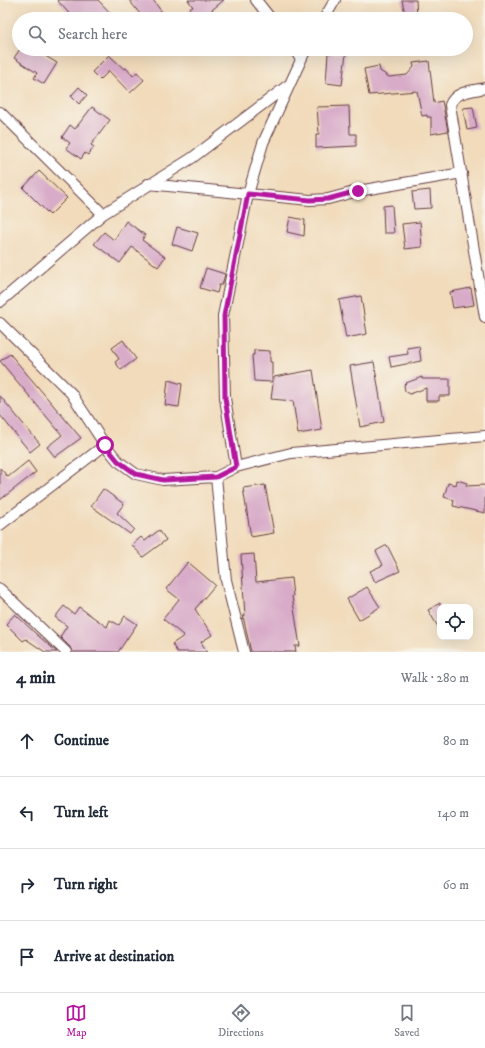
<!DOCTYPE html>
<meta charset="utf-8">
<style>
body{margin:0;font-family:"IM FELL DW Pica",serif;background:#f6f6f7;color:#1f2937}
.controls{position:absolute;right:12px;bottom:12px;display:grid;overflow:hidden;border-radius:8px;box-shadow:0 4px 16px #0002}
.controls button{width:36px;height:36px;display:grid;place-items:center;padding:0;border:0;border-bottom:1px solid #e0e1e3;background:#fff;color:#1f2937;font:20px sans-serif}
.stop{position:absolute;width:12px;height:12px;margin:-9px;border:3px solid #b5179e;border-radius:50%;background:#fff}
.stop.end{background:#b5179e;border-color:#fff;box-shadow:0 1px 4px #0008}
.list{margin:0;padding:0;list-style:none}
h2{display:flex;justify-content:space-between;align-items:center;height:52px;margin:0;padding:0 16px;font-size:17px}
h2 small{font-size:13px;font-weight:400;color:#747a83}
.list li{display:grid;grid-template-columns:26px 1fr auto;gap:12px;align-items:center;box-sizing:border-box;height:72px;padding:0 16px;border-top:1px solid #e0e1e3}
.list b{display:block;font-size:15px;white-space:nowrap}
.list em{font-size:13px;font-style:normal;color:#747a83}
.icon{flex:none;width:22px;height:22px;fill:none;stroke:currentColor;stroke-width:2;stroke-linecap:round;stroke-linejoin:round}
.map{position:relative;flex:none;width:485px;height:652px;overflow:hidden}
.search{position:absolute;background:#fff;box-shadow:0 4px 16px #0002;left:12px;right:12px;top:12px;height:44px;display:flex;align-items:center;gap:10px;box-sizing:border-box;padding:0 14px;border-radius:22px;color:#747a83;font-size:15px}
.sheet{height:340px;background:#fff}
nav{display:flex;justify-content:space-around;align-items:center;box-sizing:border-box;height:56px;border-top:1px solid #e0e1e3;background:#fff;font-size:11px;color:#747a83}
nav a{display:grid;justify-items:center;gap:2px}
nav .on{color:#b5179e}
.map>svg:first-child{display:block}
.building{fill:#d8abc9}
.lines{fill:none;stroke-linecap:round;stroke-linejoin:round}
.street-casing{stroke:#633b41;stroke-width:12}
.street{stroke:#fff;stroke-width:10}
.route{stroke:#b5179e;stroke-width:5}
</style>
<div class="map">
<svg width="485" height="652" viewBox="0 0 485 652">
<rect width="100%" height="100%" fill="#f7f3e8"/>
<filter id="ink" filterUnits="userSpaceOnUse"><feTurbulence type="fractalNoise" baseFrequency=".025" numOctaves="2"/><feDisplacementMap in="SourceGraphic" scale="8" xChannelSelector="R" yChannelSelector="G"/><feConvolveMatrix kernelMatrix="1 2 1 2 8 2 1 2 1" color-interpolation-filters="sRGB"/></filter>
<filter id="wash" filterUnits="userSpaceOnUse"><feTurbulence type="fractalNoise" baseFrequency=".012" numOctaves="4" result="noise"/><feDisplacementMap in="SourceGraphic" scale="16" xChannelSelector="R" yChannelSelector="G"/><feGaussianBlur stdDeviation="0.9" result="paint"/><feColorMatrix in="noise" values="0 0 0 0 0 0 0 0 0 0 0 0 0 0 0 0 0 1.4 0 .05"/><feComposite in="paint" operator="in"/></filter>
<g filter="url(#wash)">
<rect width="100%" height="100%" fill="#f1dbbb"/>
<g id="blocks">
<path class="building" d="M57 0H98L116 19H74Z
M129 0H153L167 19H144Z
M188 0H224L207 14 211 19H197L189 9 193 7Z
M402 0H416L417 19H406Z
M20 49H34L57 63 44 84 34 78 37 73 14 58Z
M328 53 346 54 342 85 326 83Z
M109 55 124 69 126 68 133 76 137 72 144 80 130 93 109 71 100 80 92 72Z
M429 61 434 103 442 101 448 131 431 134V117H427V115L422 116 417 91 369 95 364 69 379 66 380 71 389 77 407 75 414 67 413 63Z
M79 87 87 95 79 104 71 96Z
M349 106 350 134H356V146L316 148V134H319L317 107Z
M92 107 110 120 91 145 94 147 88 155 85 153 81 159 66 148 70 143 62 137 70 125 75 129Z
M473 107 477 128 467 130 463 108Z
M39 171 67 198 50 215 23 188Z
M430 190 431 208 414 209 412 192Z
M392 205 394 233H384L383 206Z
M290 217 305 220 304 236 287 232Z
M126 221 145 235 142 240 165 257 158 267 132 247 120 263 94 244 104 232 114 240Z
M420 222 422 247 405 249 402 224Z
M177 227 198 233 192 251 172 244Z
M206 268 225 274 222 285H219L217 293 200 288Z
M471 288 474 305 453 308 450 292Z
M361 296 367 334 346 338 339 300Z
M123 340 136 359 121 370 115 362 119 359 112 348Z
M419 346 421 361 391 367 389 357 408 354 407 348Z
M254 350 270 351V362H272V382L254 381 252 355H254Z
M10 354 81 438 55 457 47 447 62 435 0 361Z
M374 362 384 422 360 427 350 366Z
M313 370 322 430 298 434 293 401 271 399 274 377Z
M422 377V379H450V396H439V401H426V388L410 394 405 391 404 385 406 383Z
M168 380 182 384 179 407 165 405Z
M0 396 40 444 30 452 0 415Z
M28 461 36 472 0 500V468L8 477Z
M457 480 467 483 466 486 485 485V513L453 506 454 500 444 497 448 483 456 485Z
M265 485 274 533 251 537 243 488Z
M103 489 124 504 117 513 134 529 130 534 91 506Z
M159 530 166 540 143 557 132 545 141 537 145 541Z
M387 545 400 571 375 582 370 571 383 565 376 551Z
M254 554 256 582 291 578 293 596H292L300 646H295L296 652H251L243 616H245L241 555Z
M188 562 215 585 195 609 212 635 201 642 207 652H177L172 644 184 636 163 619 179 599 166 589Z
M367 587 380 607 359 620 347 599Z
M440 603V630L428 610Z
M64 606 74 614 79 607 107 627 110 620 119 625 125 616 137 624 118 652H72L70 647 60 637 67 626 55 617Z
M15 614 35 633 57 652H45L26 639 23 641 6 624Z"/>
</g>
</g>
<g filter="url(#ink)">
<use href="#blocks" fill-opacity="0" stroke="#633b41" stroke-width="1"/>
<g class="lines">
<g class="street-casing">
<path id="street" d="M256 0 271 19
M324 19 335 0
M294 49 300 58
M485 88C472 91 455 91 450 105L485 317
M0 112 103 214
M148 184 310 200 328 199 358 191 462 173
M0 302 103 214 192 158 287 86
M0 323 71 393 105 445 118 461 136 474 163 480 216 477 236 467 291 453 485 436
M236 467 225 398 223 316 248 194 263 143 306 49
M216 477 226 580 244 652
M0 525 105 445
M0 589 66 652"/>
</g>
<use href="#street" class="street"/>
</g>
</g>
<g class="lines" filter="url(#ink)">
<path class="route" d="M105 445 118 461 136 474 163 480 216 477 236 467 225 398 224 316 248 194 310 200 328 199 358 191"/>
</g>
</svg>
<div class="controls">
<button><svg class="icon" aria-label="locate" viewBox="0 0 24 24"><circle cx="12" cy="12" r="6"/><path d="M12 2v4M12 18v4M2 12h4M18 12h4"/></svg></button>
</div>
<div class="stop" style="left:105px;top:445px"></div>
<div class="stop end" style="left:358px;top:191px"></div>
<div class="search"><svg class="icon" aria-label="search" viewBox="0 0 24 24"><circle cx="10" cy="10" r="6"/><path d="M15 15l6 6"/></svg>Search here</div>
</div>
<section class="sheet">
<h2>4 min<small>Walk · 280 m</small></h2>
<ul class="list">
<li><svg class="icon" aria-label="ahead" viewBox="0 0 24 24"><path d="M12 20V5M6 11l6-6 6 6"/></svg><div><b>Continue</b></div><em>80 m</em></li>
<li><svg class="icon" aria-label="left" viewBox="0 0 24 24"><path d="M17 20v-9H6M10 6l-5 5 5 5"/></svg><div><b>Turn left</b></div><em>140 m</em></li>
<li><svg class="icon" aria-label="right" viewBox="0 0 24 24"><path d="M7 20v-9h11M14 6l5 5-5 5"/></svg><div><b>Turn right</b></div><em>60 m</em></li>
<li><svg class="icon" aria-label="arrive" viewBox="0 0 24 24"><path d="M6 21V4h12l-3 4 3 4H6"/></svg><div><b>Arrive at destination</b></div></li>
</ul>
</section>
<nav>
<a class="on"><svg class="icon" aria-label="map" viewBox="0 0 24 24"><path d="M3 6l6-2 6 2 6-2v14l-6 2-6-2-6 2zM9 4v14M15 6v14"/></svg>Map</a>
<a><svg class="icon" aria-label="directions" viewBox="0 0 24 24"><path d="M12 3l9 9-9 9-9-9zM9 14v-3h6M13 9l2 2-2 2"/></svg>Directions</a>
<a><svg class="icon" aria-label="saved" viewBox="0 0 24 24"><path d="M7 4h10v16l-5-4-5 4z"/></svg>Saved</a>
</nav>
